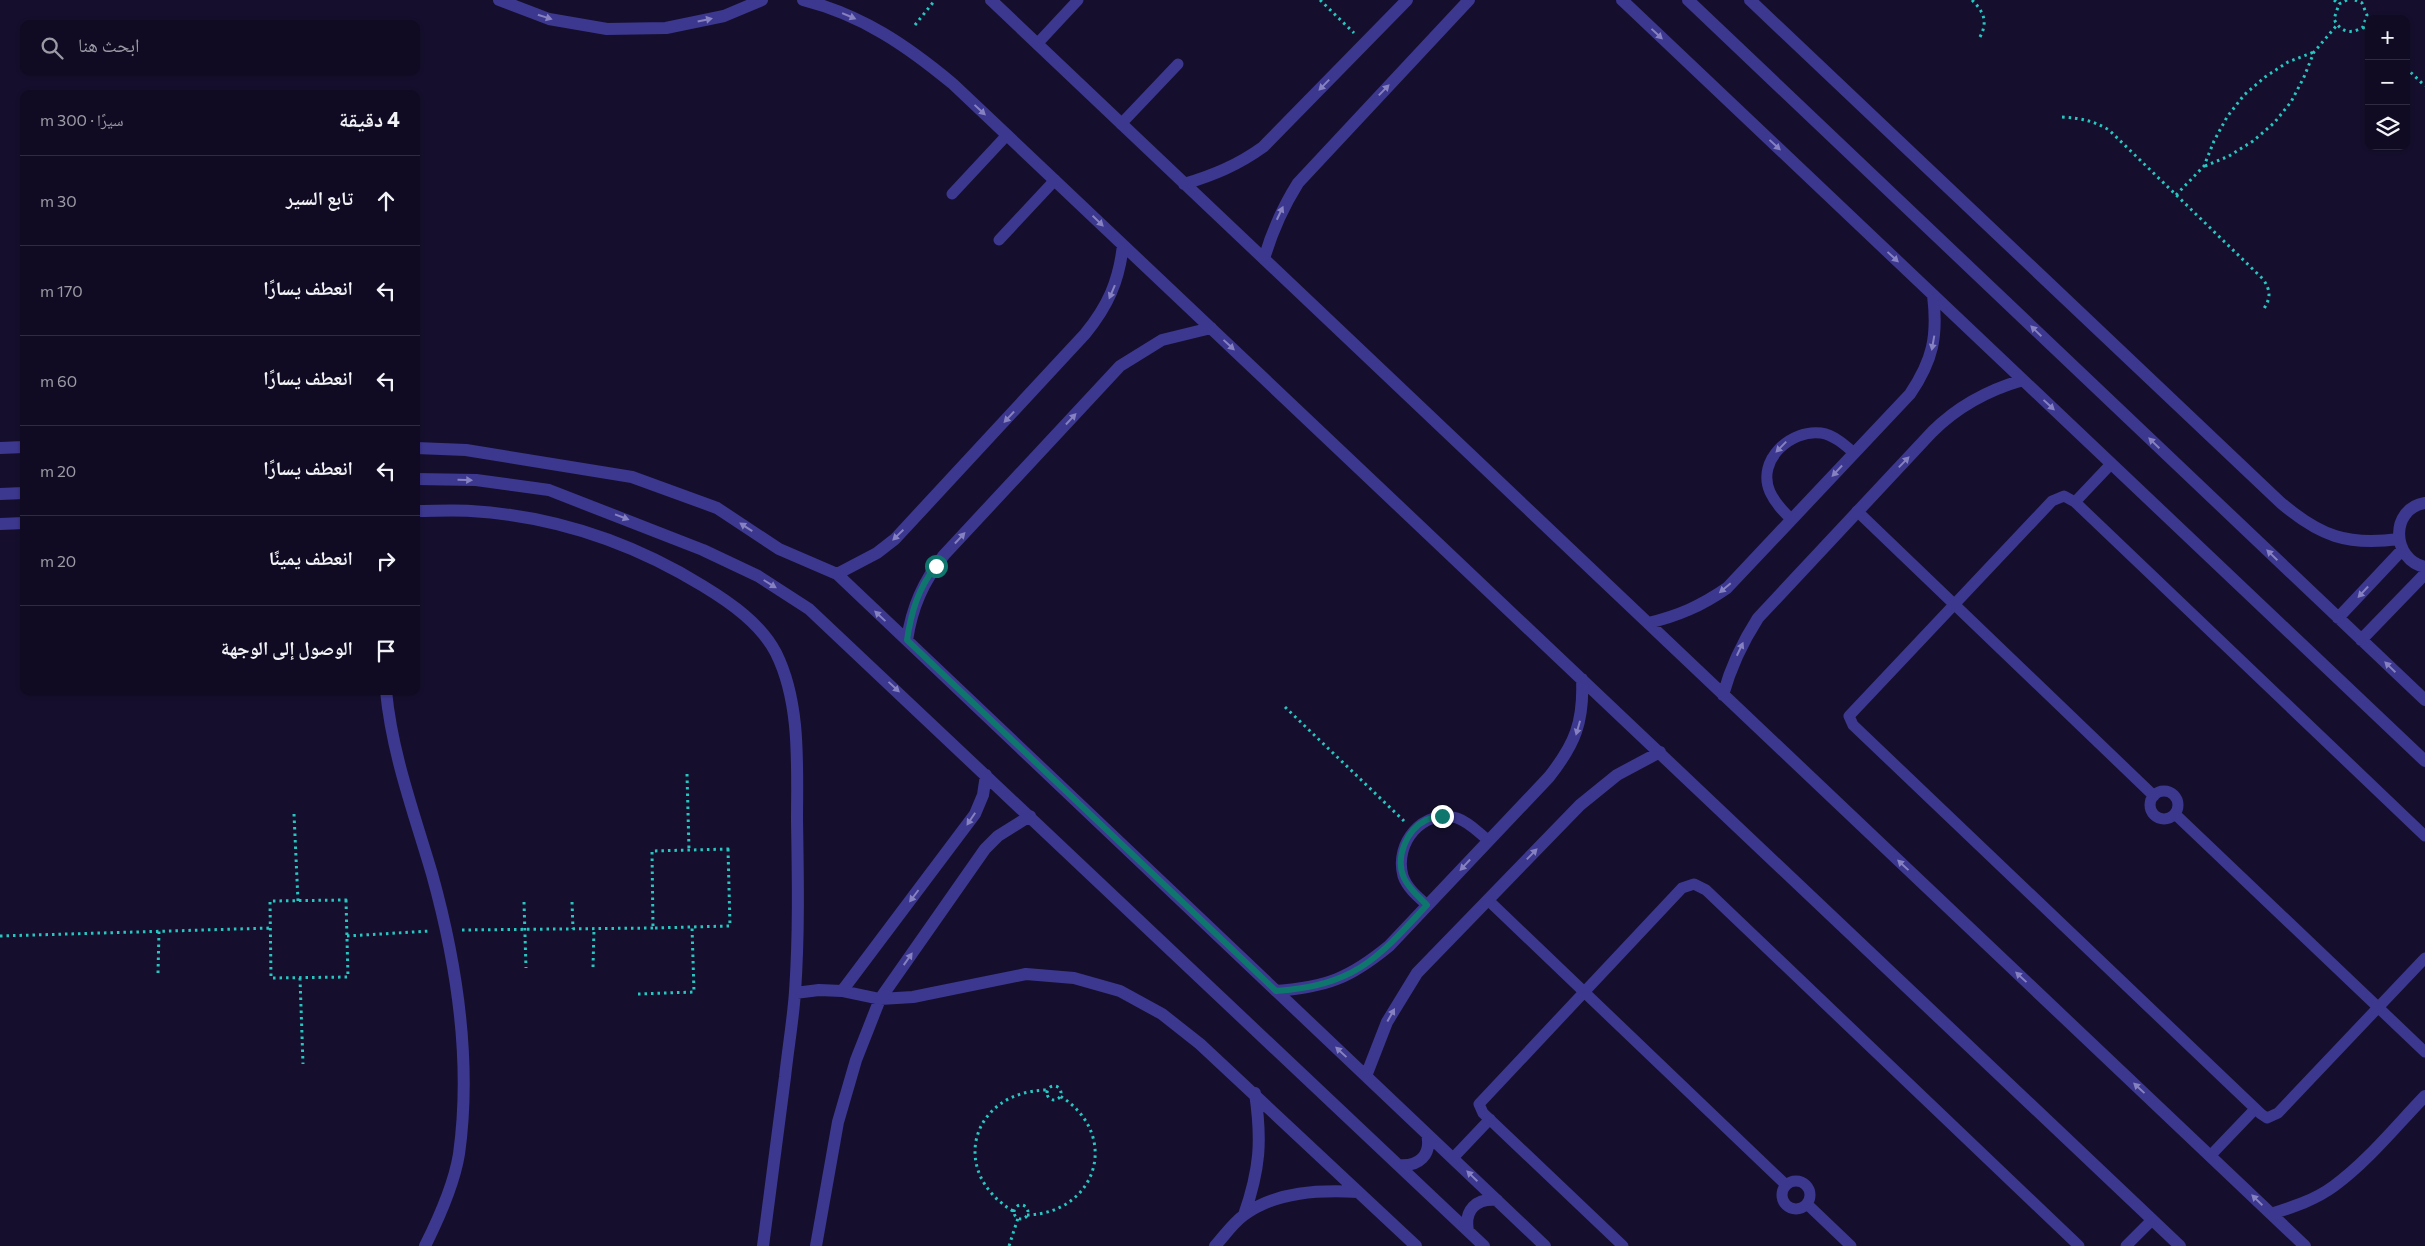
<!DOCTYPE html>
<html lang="ar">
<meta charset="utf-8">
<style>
body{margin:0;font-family:Commissioner,"Noto Naskh Arabic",sans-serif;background:#19142a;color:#f1f3f6;direction:rtl}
.controls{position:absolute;right:15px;top:15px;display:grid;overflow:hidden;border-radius:10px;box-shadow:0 1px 4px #0004}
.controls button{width:45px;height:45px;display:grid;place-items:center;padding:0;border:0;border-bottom:1px solid #302b40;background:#100b22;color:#f1f3f6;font:25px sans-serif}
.stop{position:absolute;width:15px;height:15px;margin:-11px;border:4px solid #0f766e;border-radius:50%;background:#fff}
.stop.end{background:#0f766e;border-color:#fff;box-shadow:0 1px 5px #0008}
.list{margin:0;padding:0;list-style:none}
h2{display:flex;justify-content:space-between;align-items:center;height:65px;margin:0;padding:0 20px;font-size:21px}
h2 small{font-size:16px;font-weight:400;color:#9c9ba5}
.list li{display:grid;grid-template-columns:32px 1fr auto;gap:15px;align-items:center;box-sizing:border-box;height:90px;padding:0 20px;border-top:1px solid #302b40}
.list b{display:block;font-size:19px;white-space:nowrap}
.list em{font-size:16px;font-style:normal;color:#9c9ba5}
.icon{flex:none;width:28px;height:28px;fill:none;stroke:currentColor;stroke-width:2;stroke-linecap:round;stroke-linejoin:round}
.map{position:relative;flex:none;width:2425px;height:1246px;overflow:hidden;direction:ltr}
.search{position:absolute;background:#100b22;box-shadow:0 1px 4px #0004;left:20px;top:20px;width:400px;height:55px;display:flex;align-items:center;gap:12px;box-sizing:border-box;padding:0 18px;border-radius:10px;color:#9c9ba5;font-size:19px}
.panel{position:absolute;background:#100b22;box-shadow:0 1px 4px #0004;left:20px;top:90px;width:400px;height:605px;border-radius:10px;direction:rtl}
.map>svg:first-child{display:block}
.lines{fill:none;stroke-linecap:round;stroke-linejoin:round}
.path{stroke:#28c6c1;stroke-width:3;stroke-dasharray:2.5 4;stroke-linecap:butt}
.service{stroke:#3d388f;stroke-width:11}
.minor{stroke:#3d388f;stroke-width:12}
.oneway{fill:#8681c1}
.route{stroke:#0f766e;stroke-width:6}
</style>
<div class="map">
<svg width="2425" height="1246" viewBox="0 0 2425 1246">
<rect width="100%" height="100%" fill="#150f2d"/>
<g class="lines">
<path class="path" d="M1320 0 1354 33
M1972 0C1984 12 1988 22 1980 37
M2334 0 2339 4
M2347 0 2339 4 2334 19C2340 32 2351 35 2363 27L2367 15 2362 3 2355 0
M915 25 935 0
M2363 27 2369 33
M2406 68 2425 86
M2062 117C2081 118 2094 121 2109 130L2263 279C2271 291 2271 298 2263 310
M2205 166 2229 156 2253 141 2274 123 2291 102 2304 77 2314 52 2337 25
M2176 195 2204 166 2214 141 2227 117 2244 95 2265 77 2288 62 2314 52
M1285 707 1404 821
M687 774 689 850
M294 814 298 901
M728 849 730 926 653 928 652 851Z
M346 900 348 977 271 978 270 901Z
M524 902 526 968
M572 902 573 929
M462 930 653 928
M0 936 271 928
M347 936 430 931
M593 967 594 929
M158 973 159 931
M300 978 303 1064
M638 994 694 992 692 927
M1047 1093a7 7 0 1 1 14 0a7 7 0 1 1-14 0Z
M1014 1212a7 7 0 1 1 14 0a7 7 0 1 1-14 0Z
M1013 1211C948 1172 971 1091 1047 1090
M1027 1215C1098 1213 1121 1134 1060 1096
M1009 1246 1018 1218"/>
<path class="service" d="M1037 44 1078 0
M1121 124 1178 64
M952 194 1007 135
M999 240 1055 180
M2075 502 2111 464
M1857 511 2154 796
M1791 519C1783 511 1775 503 1770 492 1756 460 1791 429 1821 433 1834 435 1845 445 1854 453
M2150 805a14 14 0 1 1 28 0a14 14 0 1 1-28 0Z
M2175 814 2425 1052
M2425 836 2075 502 2064 496 2052 501 1849 716 1853 725 2261 1114 2267 1118 2278 1113 2425 958
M1488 900 1786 1185
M1427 905C1418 897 1407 888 1403 876 1394 843 1423 808 1457 818 1469 822 1479 833 1488 840
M2210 1156 2255 1109
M1453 1158 1490 1119
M1782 1195a14 14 0 1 1 28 0a14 14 0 1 1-28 0Z
M1807 1204 1851 1246
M1623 1246 1483 1113 1479 1104 1682 888 1694 884 1706 890 2079 1246
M2126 1246 2152 1220"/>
<path class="minor" d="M499 0 549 19 607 29 666 28 724 16 762 0
M803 0C862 15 906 45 953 84L2180 1246
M991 0 2305 1246
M1622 0 2425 761
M1688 0 2425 700
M1750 0 2281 503C2320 536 2347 546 2399 539
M1184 184C1214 175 1238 165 1263 147L1407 0
M1264 259C1272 231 1283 207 1298 183L1469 0
M0 448 24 447
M416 448 466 450 632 477 717 508 779 549 837 574 1545 1246
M416 479 476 480 549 490 703 550 758 576 809 609 1484 1246
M0 494 24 493
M2425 503C2389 509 2392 560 2425 567
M416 511C435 511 453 510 471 511 554 516 633 543 703 586 731 603 761 624 776 653 801 703 797 767 797 821 798 878 799 935 795 992 793 1020 788 1049 785 1077 778 1133 770 1190 763 1246
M0 524 24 523
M837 574 877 553 895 539 1085 334C1108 306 1119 281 1123 245
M2338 618 2402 550
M1648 623C1678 616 1701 606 1727 588L1910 394C1933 360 1938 336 1933 295
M907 640C912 607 923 582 944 555L1120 366 1162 340 1211 328
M2361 640 2425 574
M386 691C392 754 414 813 432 874 457 964 472 1061 459 1154 454 1185 439 1218 425 1246
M1723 695C1731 666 1742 643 1758 618L1932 432C1958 406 1988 390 2023 380
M842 991 975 814 983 795 986 775
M1276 991C1327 987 1350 978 1389 946L1549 777C1575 744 1584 722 1582 679
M795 993 819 990 842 991 880 999 913 997 1026 974 1074 978 1120 991 1162 1014 1200 1044 1416 1246
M1366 1076 1387 1022 1417 973 1580 805 1617 775 1660 752
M1398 1165C1419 1167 1432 1155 1427 1134
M2271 1214C2293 1207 2315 1200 2334 1186 2368 1161 2396 1126 2425 1096
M1244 1215C1260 1169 1262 1141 1255 1093
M1468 1231C1464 1210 1476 1198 1497 1200
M816 1246 838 1122 856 1060 880 999 985 849 998 836 1030 816
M1215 1246C1224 1236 1233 1223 1244 1215 1276 1191 1321 1190 1358 1192"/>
</g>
<defs><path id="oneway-solid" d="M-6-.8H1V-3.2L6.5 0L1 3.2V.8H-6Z" transform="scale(1.25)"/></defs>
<g class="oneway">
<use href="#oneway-solid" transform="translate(849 16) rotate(23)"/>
<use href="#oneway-solid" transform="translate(545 17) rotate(18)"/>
<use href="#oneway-solid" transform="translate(705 20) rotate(-12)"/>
<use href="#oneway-solid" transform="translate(1657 34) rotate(43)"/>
<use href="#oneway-solid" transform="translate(1324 85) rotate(134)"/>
<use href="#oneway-solid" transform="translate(1384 90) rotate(-46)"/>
<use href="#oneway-solid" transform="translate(980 110) rotate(43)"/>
<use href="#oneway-solid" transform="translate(1775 145) rotate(43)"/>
<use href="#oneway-solid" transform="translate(1280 213) rotate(-65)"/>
<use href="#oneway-solid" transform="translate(1098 221) rotate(44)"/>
<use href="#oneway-solid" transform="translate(1893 257) rotate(43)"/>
<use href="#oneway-solid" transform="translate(1112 292) rotate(113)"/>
<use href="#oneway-solid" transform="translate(2036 331) rotate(-136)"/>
<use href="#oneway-solid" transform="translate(1933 343) rotate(100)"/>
<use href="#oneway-solid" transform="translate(1229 345) rotate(43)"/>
<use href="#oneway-solid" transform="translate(2049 405) rotate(43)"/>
<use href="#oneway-solid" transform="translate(1009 417) rotate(133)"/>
<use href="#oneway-solid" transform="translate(1071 419) rotate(-47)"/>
<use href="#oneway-solid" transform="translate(2154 443) rotate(-136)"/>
<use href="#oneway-solid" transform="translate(1781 447) rotate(134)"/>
<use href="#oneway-solid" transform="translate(1904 462) rotate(-46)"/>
<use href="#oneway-solid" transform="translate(1837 471) rotate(133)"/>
<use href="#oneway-solid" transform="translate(465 480) rotate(2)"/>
<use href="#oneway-solid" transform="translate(622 517) rotate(21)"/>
<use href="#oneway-solid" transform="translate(746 527) rotate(-147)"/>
<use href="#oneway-solid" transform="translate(898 535) rotate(136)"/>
<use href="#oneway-solid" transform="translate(960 538) rotate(-47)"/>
<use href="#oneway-solid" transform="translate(2272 555) rotate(-136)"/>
<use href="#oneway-solid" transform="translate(770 584) rotate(32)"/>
<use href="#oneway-solid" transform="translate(1725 588) rotate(140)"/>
<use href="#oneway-solid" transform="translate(2363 592) rotate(133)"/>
<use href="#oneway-solid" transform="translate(880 616) rotate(-137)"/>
<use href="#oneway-solid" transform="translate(1740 649) rotate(-65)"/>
<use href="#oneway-solid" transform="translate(2390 667) rotate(-136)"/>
<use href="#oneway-solid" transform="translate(894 687) rotate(43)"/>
<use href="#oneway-solid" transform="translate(1578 728) rotate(106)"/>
<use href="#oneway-solid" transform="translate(971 819) rotate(124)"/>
<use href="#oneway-solid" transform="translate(1532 854) rotate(-46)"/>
<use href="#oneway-solid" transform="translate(1465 865) rotate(133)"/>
<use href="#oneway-solid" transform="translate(1903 865) rotate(-137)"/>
<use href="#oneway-solid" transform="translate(914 896) rotate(127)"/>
<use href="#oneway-solid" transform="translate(908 959) rotate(-55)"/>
<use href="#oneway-solid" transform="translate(2021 977) rotate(-137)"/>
<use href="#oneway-solid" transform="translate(1391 1015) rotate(-61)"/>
<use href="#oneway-solid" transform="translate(1341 1052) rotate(-137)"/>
<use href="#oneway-solid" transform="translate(2139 1088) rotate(-137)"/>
<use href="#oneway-solid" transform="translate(1472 1176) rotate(-136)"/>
<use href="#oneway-solid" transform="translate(2257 1200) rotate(-136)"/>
</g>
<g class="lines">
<path class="route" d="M936 566C918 588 911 613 907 640L1276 991C1355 985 1376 960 1427 905 1419 897 1409 889 1404 878 1395 858 1406 830 1426 820 1431 818 1437 818 1442 816"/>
</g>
</svg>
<div class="controls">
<button>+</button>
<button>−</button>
<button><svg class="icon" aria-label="layers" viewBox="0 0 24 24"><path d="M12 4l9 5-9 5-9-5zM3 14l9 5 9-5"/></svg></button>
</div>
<div class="stop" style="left:936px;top:566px"></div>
<div class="stop end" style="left:1442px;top:816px"></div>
<div class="search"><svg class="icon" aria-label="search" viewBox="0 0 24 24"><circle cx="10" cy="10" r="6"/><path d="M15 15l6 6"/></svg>ابحث هنا</div>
<section class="panel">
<h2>4 دقيقة<small>سيرًا · 300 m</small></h2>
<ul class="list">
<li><svg class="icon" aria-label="ahead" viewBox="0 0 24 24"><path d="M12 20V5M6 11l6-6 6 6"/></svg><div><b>تابع السير</b></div><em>30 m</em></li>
<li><svg class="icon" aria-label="left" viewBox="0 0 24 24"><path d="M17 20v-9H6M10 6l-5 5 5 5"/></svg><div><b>انعطف يسارًا</b></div><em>170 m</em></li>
<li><svg class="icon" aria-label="left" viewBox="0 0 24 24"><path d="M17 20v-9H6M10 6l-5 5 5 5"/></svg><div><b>انعطف يسارًا</b></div><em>60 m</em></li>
<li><svg class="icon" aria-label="left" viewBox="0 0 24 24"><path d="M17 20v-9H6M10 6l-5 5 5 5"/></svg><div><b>انعطف يسارًا</b></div><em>20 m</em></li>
<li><svg class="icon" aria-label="right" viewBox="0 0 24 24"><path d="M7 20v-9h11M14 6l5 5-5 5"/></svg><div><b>انعطف يمينًا</b></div><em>20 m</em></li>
<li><svg class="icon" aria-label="arrive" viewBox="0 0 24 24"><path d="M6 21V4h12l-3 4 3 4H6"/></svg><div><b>الوصول إلى الوجهة</b></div></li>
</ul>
</section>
</div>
